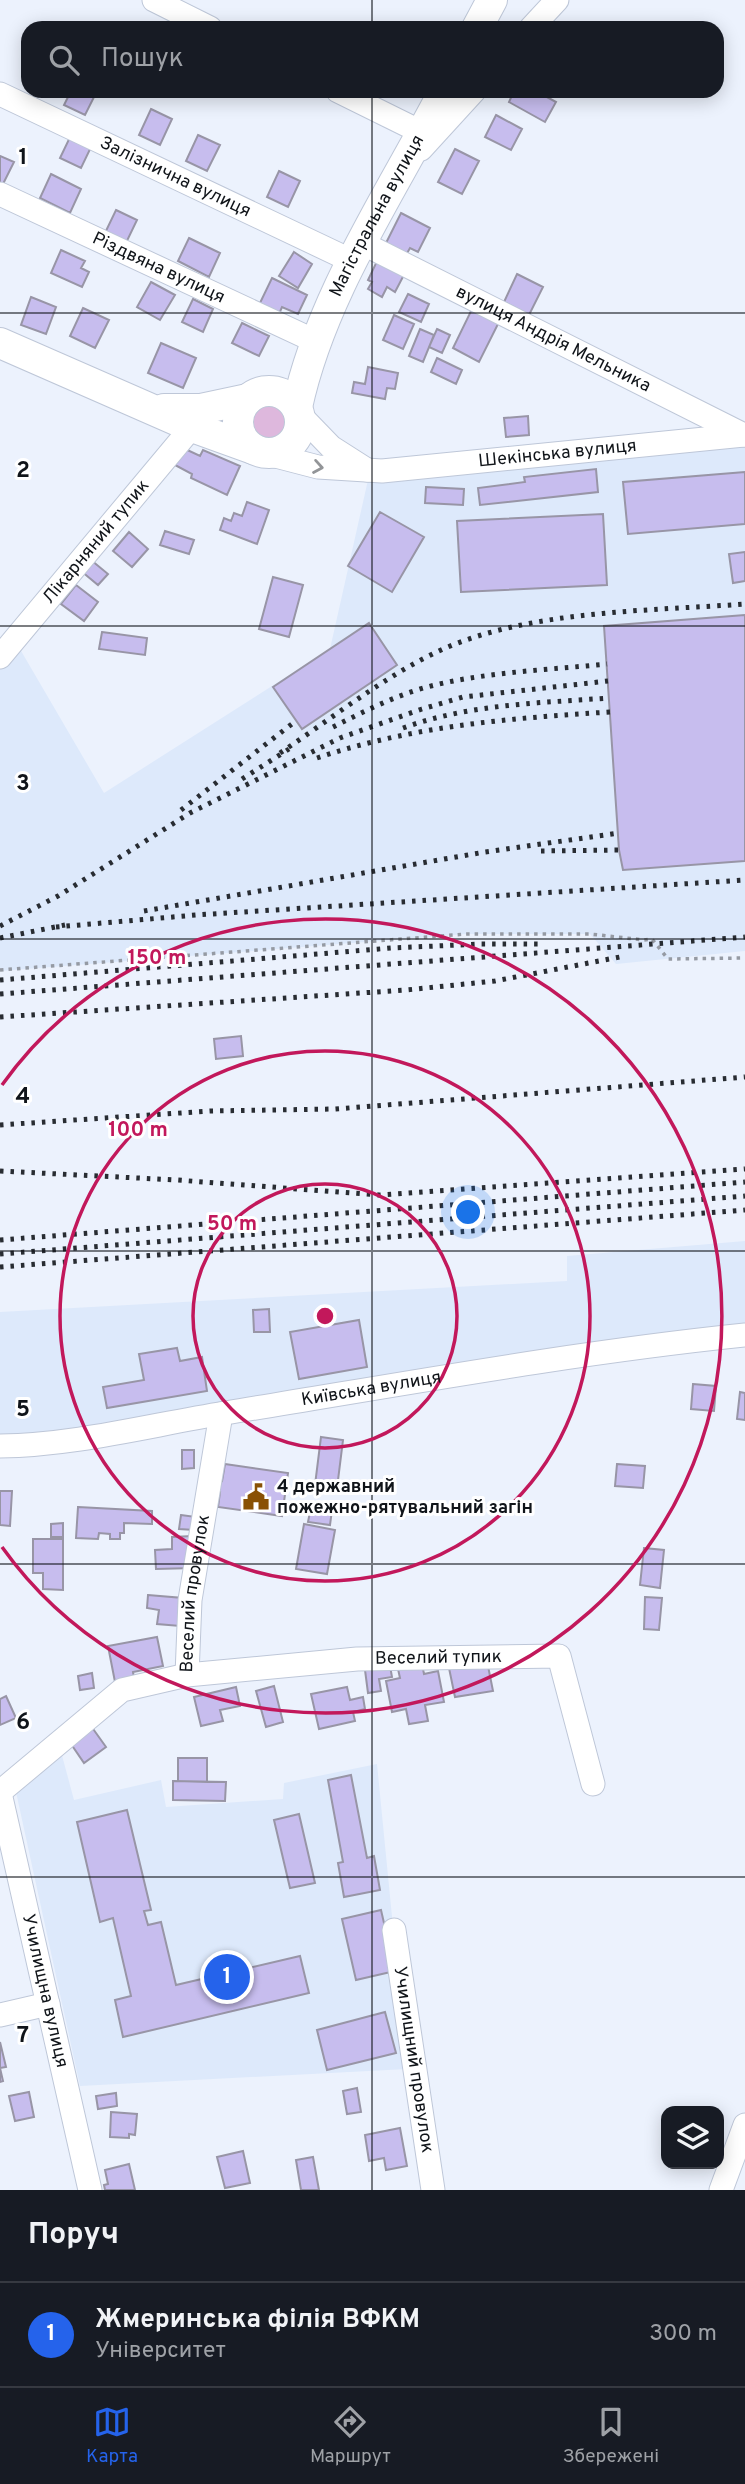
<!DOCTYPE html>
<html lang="uk">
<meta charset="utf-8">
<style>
body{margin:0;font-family:Overpass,sans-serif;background:#20242c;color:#f1f3f6}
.controls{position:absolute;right:21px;bottom:21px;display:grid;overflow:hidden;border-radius:14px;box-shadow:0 4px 18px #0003}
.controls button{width:63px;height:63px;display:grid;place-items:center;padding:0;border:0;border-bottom:2px solid #363941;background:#171b24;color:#f1f3f6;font:35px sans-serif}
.you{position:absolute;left:469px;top:1213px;width:24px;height:24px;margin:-18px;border:5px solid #fff;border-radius:50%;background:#1a73e8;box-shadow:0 0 0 10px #1a73e833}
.badge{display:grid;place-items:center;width:46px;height:46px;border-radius:50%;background:#2563eb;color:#fff;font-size:23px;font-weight:700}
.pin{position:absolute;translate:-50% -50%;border:4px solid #fff;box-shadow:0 2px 7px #0006}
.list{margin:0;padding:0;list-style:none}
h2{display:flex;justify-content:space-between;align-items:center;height:91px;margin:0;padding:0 28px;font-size:30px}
h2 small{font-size:23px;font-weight:400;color:#9ea1a6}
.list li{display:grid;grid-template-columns:46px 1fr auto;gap:21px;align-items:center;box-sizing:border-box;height:105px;padding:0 28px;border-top:2px solid #363941}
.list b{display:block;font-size:26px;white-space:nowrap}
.list p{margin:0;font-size:23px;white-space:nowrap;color:#9ea1a6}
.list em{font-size:23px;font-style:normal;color:#9ea1a6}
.icon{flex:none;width:38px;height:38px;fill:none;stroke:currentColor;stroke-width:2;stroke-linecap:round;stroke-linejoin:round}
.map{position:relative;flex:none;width:745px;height:2190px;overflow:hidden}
.search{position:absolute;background:#171b24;box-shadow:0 4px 18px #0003;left:21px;right:21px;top:21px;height:77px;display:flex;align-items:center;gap:18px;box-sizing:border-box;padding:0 24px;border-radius:21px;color:#9ea1a6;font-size:26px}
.sheet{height:196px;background:#171b24}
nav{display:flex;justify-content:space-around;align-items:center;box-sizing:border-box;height:98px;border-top:2px solid #363941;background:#171b24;font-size:19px;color:#9ea1a6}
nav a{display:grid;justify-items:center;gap:4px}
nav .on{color:#2563eb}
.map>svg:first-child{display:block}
.built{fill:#dde9fb}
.green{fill:#deb8dd}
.building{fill:#c7bdee;stroke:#9895a6;stroke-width:2}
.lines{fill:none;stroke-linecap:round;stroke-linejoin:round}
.minor-casing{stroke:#bec7d8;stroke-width:25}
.major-casing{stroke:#bec7d8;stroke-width:32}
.path{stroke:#959aa3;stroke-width:3.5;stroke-dasharray:3.5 5;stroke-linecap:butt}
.minor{stroke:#fff;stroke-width:23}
.major{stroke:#fff;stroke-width:30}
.rail{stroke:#282c32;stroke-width:5;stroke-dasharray:3.5 7;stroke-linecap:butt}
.oneway{stroke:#939598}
.grid{fill:none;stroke:#101419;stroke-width:2;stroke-opacity:0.55}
.ring{fill:none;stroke:#c2185b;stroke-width:3.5}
.labels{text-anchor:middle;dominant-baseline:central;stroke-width:6;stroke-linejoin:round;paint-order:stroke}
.street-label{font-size:18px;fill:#101419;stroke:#fff}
.poi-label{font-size:18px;font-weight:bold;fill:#101419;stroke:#fff;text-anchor:start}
.grid-label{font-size:23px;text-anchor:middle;font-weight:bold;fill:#101419;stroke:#fff;stroke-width:6;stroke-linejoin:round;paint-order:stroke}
.centre{fill:#c2185b;stroke:#fff;stroke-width:3.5}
.ring-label{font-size:21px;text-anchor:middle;font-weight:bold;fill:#c2185b;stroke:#fff;stroke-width:6;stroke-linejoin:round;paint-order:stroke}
</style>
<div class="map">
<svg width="745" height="2190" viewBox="0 0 745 2190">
<rect width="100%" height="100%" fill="#ecf2fd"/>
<path class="built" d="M745 435V951L616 964 590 934H466L0 971V640L17 644 104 793 330 649 370 471Z
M745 1241V1335L0 1446V1312L567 1281V1256Z
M60 1748 74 1800 161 1780 166 1807 283 1799 284 1783 377 1764 407 2069 80 2086 16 1792Z"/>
<path class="green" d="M247 422a22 22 0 1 1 44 0a22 22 0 1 1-44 0Z"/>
<path class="building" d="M71 91H97L85 115 64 105Z
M514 91H536L556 102 545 122 509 102Z
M151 109 172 119 160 145 139 135Z
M496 115 522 129 511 150 485 137Z
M72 133 93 143 81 168 60 158Z
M198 135 220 145 207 171 186 161Z
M455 149 479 161 462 194 438 182Z
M0 156 14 162 1 188H0Z
M279 171 300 181 288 207 267 197Z
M51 174 81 189 70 213 40 198Z
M116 210 137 220 125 245 104 235Z
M401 213 430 228 418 252 410 248 406 255 385 245Z
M189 238 220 253 209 277 178 261Z
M61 250 85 261 81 268 89 272 82 287 51 273Z
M294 252 312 264 298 288 279 276Z
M379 257 406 271 395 292 387 287 382 297 368 289 372 282 368 280Z
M517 274 543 287 529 315 504 302Z
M272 278 307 295 298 314 282 307 279 314 259 305Z
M151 282 175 295 160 320 137 307Z
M408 294 429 304 421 322 399 312Z
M31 297 56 307 46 334 21 325Z
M193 299 213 309 203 332 182 322Z
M83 308 109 320 95 348 70 336Z
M472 309 499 322 479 362 453 348Z
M394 315 414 324 403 349 383 340Z
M242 323 269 336 259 356 232 343Z
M420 329 434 335 423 362 409 356Z
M437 329 450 335 442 353 429 347Z
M161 343 196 358 183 388 148 373Z
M437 358 462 370 456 384 431 372Z
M368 367 398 373 395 389 387 388 385 399 352 393 354 382 365 384Z
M528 416 529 435 506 437 504 418Z
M183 448 200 456 203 450 240 466 227 495 191 478 192 474 175 465Z
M596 469 598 492 480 505 478 488 525 482 524 477Z
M745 472V524L628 534 623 482Z
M426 487 464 489 463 505 425 503Z
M247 502 269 510 257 544 220 530 224 518 231 521 234 513 242 516Z
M380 512 424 537 392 592 348 566Z
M603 514 607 585 461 592 457 521Z
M165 531 194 540 189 554 160 545Z
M129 532 148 549 132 567 113 551Z
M745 552V581L733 583 729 554Z
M91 560 108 574 98 585 81 571Z
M273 577 303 585 289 637 259 629Z
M76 585 98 602 84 621 61 604Z
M745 615V861L623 870 619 850 604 626Z
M369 623 397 665 302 729 273 687Z
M102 632 147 638 145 655 99 649Z
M241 1036 243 1056 216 1059 214 1039Z
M269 1309 270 1332H254L253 1310Z
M359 1320 367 1367 299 1379 290 1332Z
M177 1348 180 1361 202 1357 207 1391 107 1408 103 1387 144 1380 139 1354Z
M693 1384 716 1386 714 1411 691 1409Z
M740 1392 745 1393V1420L737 1419Z
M321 1437 343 1440 337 1488 315 1485Z
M182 1450H194V1468L182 1469Z
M225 1464 288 1473 282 1516 218 1507 220 1492 214 1491 215 1480 222 1481Z
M617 1464 645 1466 643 1488 615 1486Z
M0 1491H12L10 1526 0 1525Z
M78 1507 152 1511V1524L124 1523V1533H120V1539H110V1534L99 1533 98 1539 76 1538Z
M311 1507 332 1510 330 1525 308 1522Z
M181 1515 196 1517 194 1530 179 1529Z
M63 1523V1537H51V1524Z
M304 1524 335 1530 327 1574 296 1569Z
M192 1536 194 1568 156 1569 155 1550 172 1549V1537Z
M33 1539H63V1590L43 1589V1573H33Z
M644 1548 664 1550 660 1588 640 1585Z
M148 1595 183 1598 180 1626 157 1624 159 1610 147 1608Z
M645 1597 662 1598 659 1630 644 1629Z
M157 1637 163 1666 133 1672 135 1684 116 1687 108 1646Z
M487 1661 493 1691 455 1697 449 1668Z
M422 1664 424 1674 438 1671 444 1702 425 1705 428 1721 409 1724 406 1709 392 1712 386 1681 400 1678 398 1669Z
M390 1666 392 1677 379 1679 381 1691 368 1693 365 1670Z
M92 1673 94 1688 80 1690 78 1676Z
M274 1686 283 1722 266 1727 256 1691Z
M236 1687 240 1706 220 1710 223 1721 201 1726 194 1697Z
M347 1687 350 1700 363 1697 365 1709 353 1712 355 1721 319 1729 311 1694Z
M6 1696 16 1718 0 1725V1699Z
M91 1726 106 1747 84 1763 69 1741Z
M178 1758H207V1782L178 1781Z
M351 1775 367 1858 374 1856 380 1890 344 1897 338 1863 343 1862 328 1780Z
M173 1781 226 1782 225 1801 173 1800Z
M127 1810 151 1910 144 1911 148 1925 161 1922 176 1985 300 1956 309 1993 123 2037 115 2000 131 1996 113 1918 100 1922 77 1822Z
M299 1814 315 1883 290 1888 274 1820Z
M381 1910 395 1971 356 1980 342 1919Z
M385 2012 396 2053 327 2070 317 2030Z
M0 2042 6 2067 0 2068 3 2081 0 2082Z
M357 2088 361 2112 347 2114 343 2091Z
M29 2092 34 2117 15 2121 9 2096Z
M116 2093 117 2106 98 2109 96 2096Z
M111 2112 137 2114 135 2135 129 2134V2138L110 2137Z
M400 2128 407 2166 386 2170 384 2158 369 2161 365 2135Z
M243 2151 250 2183 225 2188 217 2157Z
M313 2157 319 2190H301L296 2160Z
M129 2164 135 2190H105L104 2185 108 2184 105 2170Z"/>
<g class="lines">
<g class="minor-casing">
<g id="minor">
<path d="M154 0 210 28"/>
<path d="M531 28 557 0"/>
<path d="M338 91 423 133"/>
<path id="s1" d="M0 94 352 261"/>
<path d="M421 149 474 91"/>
<path id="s2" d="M0 194 317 342"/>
<path id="s3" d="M362 243 744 435"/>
<path d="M300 415 331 447 367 470"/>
<path id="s4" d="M268 454 318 467 382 471 745 435"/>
<path id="s5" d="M0 657 192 427"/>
<path id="s6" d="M0 1446C76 1445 150 1425 225 1413 398 1385 571 1353 745 1335"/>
<path id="s7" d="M187 1675 190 1600 221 1414"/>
<path id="s8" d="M0 1792 122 1690 187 1675 357 1659 559 1656 593 1784"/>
<path id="s9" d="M0 1793 90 2190"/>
<path id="s10" d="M394 1930 433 2190"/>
<path d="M0 2015 48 2004"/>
<path d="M721 2190 745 2125"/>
</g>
</g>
<g class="major-casing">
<g id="major">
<path d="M477 28 492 0"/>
<path d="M0 343 192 427 253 449"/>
<circle cx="269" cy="422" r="31"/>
<path id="s11" d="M297 407C321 295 392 192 444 91"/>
<path d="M164 409H201L248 399"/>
</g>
</g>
<path class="path" d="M0 970 466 934H590L644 940 652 939 668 959 745 958"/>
<use href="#minor" class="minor"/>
<use href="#major" class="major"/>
<path class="rail" d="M333 727C363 712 394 696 427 687 484 672 547 670 607 664
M403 728C469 704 540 703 609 698
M280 753C331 719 386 675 441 650 529 610 650 611 745 604
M317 758C412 726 511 718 610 712
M242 779 289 749
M181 810 297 720
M541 851 619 850
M144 911 485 852 619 833
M0 926 58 896 190 813 340 738 422 709 463 697 608 681
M56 927 196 915 745 880
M0 938 65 925
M0 980 391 948 481 944H543
M0 994 745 937
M0 1017 406 990 495 981 625 956
M0 1125 210 1111 335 1109 745 1077
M0 1171 177 1180 379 1195 745 1169
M0 1240 745 1182
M0 1254 745 1196
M0 1267 745 1210"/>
</g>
<defs><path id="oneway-chevron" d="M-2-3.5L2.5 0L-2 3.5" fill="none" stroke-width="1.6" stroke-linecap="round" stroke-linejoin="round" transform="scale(1.75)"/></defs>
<use class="oneway" href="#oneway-chevron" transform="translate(318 467) rotate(10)"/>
<path class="grid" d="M372 0V28M372 91V2190M0 313H745M0 626H745M0 939H745M0 1251H745M0 1564H745M0 1877H745"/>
<g class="ring">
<circle cx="325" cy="1316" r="132"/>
<circle cx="325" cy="1316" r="265"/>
<path d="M2 1085A397 397 0 1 1 2 1547"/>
</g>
<defs>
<g id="civic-bare" transform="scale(2.1)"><path d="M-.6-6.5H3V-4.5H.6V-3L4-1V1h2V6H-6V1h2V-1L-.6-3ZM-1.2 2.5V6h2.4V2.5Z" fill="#895104" stroke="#fff" stroke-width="2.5" paint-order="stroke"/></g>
</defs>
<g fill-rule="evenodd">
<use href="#civic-bare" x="256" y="1497"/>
</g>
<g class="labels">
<g class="street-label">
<text stroke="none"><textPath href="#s1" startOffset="194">Залізнична вулиця</textPath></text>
<text stroke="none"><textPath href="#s11" startOffset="208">Магістральна вулиця</textPath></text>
<text stroke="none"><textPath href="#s2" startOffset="175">Різдвяна вулиця</textPath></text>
<text stroke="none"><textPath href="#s3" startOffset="214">вулиця Андрія Мельника</textPath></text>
<text stroke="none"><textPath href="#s4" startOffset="292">Шекінська вулиця</textPath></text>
<text stroke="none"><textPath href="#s5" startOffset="150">Лікарняний тупик</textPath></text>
<text stroke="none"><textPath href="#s6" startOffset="376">Київська вулиця</textPath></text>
<text stroke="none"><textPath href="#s7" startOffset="82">Веселий провулок</textPath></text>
<text stroke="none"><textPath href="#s8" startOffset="478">Веселий тупик</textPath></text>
<text stroke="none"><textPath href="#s9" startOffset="203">Училищна вулиця</textPath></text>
<text stroke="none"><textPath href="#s10" startOffset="131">Училищний провулок</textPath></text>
</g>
<g class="poi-label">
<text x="277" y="1487">4 державний<tspan x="277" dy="21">пожежно-рятувальний загін</tspan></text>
</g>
</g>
<g class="grid-label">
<text x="23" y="164">1</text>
<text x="23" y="477">2</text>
<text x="23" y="790">3</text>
<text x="23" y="1103">4</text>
<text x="23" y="1416">5</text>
<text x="23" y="1729">6</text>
<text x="23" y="2042">7</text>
</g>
<circle cx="325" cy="1316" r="10" class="centre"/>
<g class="ring-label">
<text x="157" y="964">150 m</text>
<text x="138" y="1136">100 m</text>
<text x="232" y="1230">50 m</text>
</g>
</svg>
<div class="controls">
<button><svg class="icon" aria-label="layers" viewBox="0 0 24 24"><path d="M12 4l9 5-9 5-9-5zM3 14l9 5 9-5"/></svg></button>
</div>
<div class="you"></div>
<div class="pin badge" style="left:227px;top:1977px">1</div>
<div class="search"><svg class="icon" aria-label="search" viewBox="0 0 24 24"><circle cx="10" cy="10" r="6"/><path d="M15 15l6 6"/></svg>Пошук</div>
</div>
<section class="sheet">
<h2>Поруч<small></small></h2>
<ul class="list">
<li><span class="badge">1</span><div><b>Жмеринська філія ВФКМ</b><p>Університет</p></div><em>300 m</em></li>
</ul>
</section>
<nav>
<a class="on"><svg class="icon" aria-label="map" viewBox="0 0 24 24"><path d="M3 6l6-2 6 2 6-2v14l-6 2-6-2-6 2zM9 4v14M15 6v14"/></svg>Карта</a>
<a><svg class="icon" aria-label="directions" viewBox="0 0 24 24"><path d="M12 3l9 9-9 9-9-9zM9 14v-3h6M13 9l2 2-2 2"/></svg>Маршрут</a>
<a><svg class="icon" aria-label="saved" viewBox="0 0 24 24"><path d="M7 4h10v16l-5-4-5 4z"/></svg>Збережені</a>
</nav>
